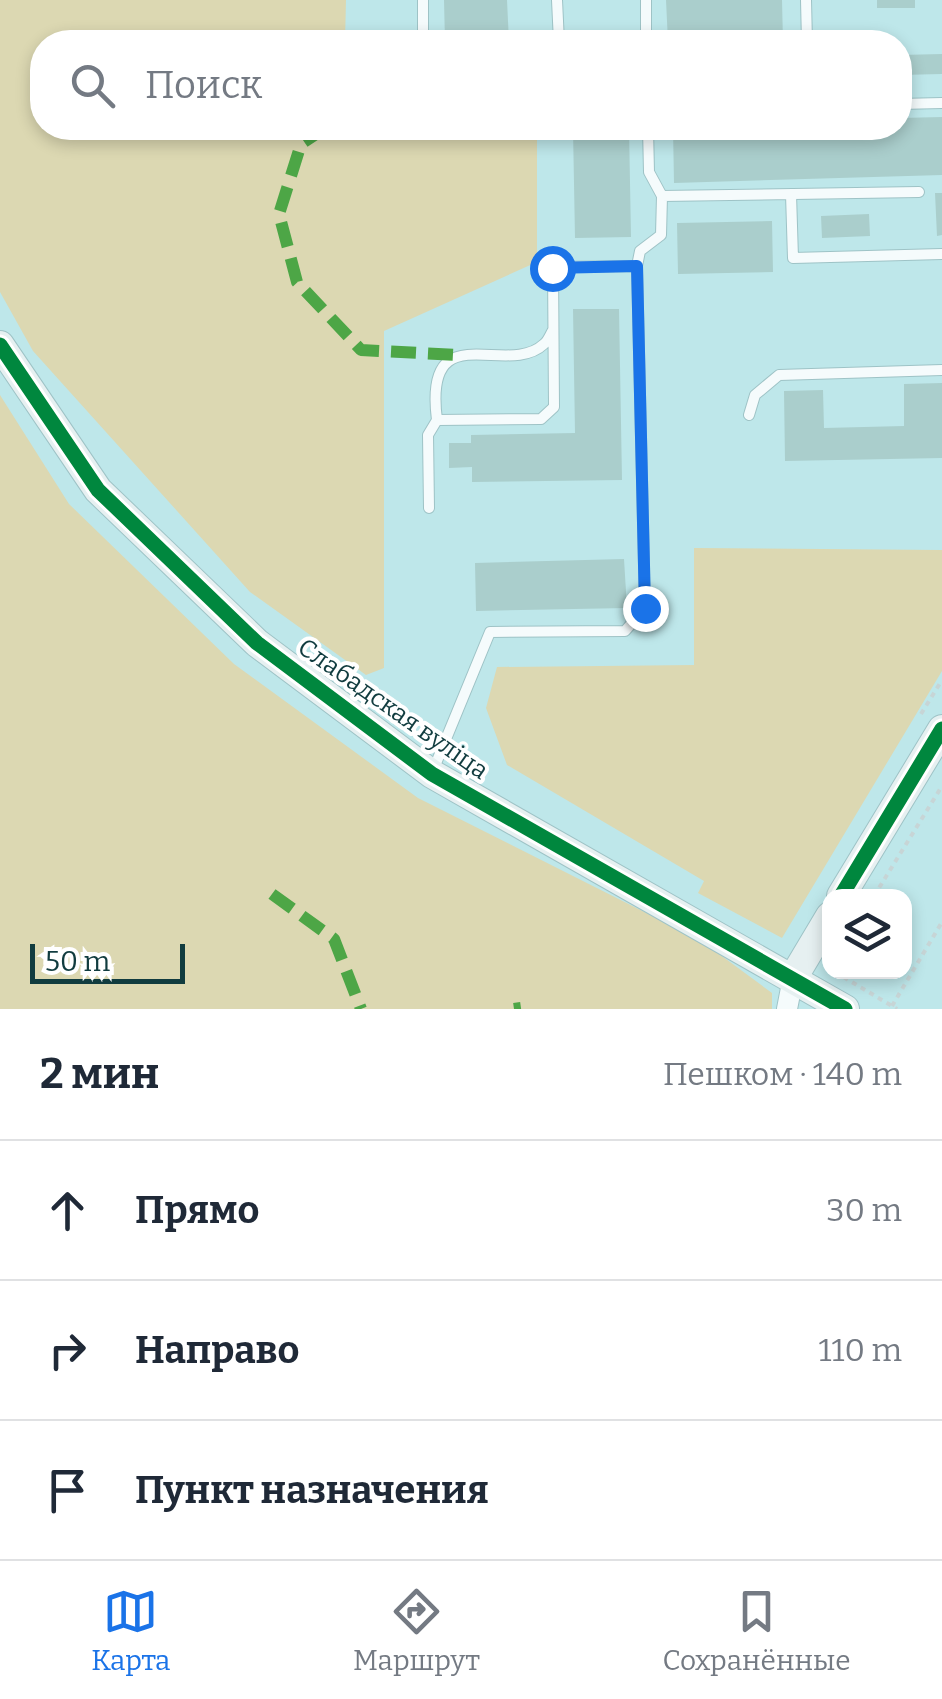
<!DOCTYPE html>
<html lang="ru">
<meta charset="utf-8">
<style>
body{margin:0;font-family:Bitter,serif;background:#f2f2f3;color:#1f2937}
.controls{position:absolute;right:30px;bottom:30px;display:grid;overflow:hidden;border-radius:20px;box-shadow:0 5px 15px #0003}
.controls button{width:90px;height:90px;display:grid;place-items:center;padding:0;border:0;border-bottom:2px solid #e0e1e3;background:#fff;color:#1f2937;font:50px sans-serif}
.scale{position:absolute;left:30px;bottom:25px;width:155px;box-sizing:border-box;padding-left:10px;border:5px solid #113c3f;border-top:0;font-size:28px;line-height:35px;white-space:nowrap;color:#113c3f;-webkit-text-stroke:8px #fff;paint-order:stroke}
.stop{position:absolute;width:30px;height:30px;margin:-22px;border:8px solid #1a73e8;border-radius:50%;background:#fff}
.stop.end{background:#1a73e8;border-color:#fff;box-shadow:0 2px 10px #0008}
.list{margin:0;padding:0;list-style:none}
h2{display:flex;justify-content:space-between;align-items:center;height:130px;margin:0;padding:0 40px;font-size:42px}
h2 small{font-size:32px;font-weight:400;color:#747a83}
.list li{display:grid;grid-template-columns:65px 1fr auto;gap:30px;align-items:center;box-sizing:border-box;height:140px;padding:0 40px;border-top:2px solid #e0e1e3}
.list b{display:block;font-size:38px;white-space:nowrap}
.list em{font-size:32px;font-style:normal;color:#747a83}
.icon{flex:none;width:55px;height:55px;fill:none;stroke:currentColor;stroke-width:2;stroke-linecap:round;stroke-linejoin:round}
.map{position:relative;flex:none;width:942px;height:1009px;overflow:hidden}
.search{position:absolute;background:#fff;box-shadow:0 5px 15px #0003;left:30px;right:30px;top:30px;height:110px;display:flex;align-items:center;gap:25px;box-sizing:border-box;padding:0 35px;border-radius:40px;color:#747a83;font-size:38px}
.sheet{height:550px;background:#fff}
nav{display:flex;justify-content:space-around;align-items:center;box-sizing:border-box;height:140px;border-top:2px solid #e0e1e3;background:#fff;font-size:28px;color:#747a83}
nav a{display:grid;justify-items:center;gap:5px}
nav .on{color:#1a73e8}
.map>svg:first-child{display:block}
.green{fill:#dcd8b2}
.building{fill:#aacecc}
.lines{fill:none;stroke-linecap:round;stroke-linejoin:round}
.lane-casing{stroke:#9ec3c6;stroke-width:12}
.street-casing{stroke:#9ec3c6;stroke-width:22}
.secondary-casing{stroke:#9ec3c6;stroke-width:30}
.path{stroke:#c7d5d6;stroke-width:4;stroke-dasharray:5 5;stroke-linecap:butt}
.lane{stroke:#f5fbfc;stroke-width:10}
.street{stroke:#f5fbfc;stroke-width:20}
.secondary{stroke:#e6f0f1;stroke-width:28}
.quiet{stroke:#4da646;stroke-width:12;stroke-dasharray:25 12;stroke-linecap:butt}
.cycleway-casing{stroke:#fff;stroke-width:21}
.cycleway{stroke:#00873e;stroke-width:15}
.route{stroke:#1a73e8;stroke-width:12}
.labels{text-anchor:middle;dominant-baseline:central;stroke-width:8;stroke-linejoin:round;paint-order:stroke}
.street-label{font-size:25px;fill:#113c3f;stroke:#fff}
</style>
<div class="map">
<svg width="942" height="1009" viewBox="0 0 942 1009">
<rect width="100%" height="100%" fill="#bee7ea"/>
<path class="green" d="M0 0H346L345 42H42V128H537V262L384 331V668L366 675 250 592 33 351 0 292Z
M0 395 69 504 234 664 418 798 700 940 772 993V1009H0Z
M694 548 942 550V671L782 938 698 893 704 881 507 765 486 708 497 667 694 665Z"/>
<path class="building" d="M444 0H507L509 42H445Z
M666 0H782L783 42H668Z
M877 0H915V8H877Z
M942 54V74L900 75V55Z
M942 117V175L674 183 673 128H900V118Z
M629 128 631 237 575 238 573 129Z
M935 193H942V235L937 236Z
M869 214 870 236 822 238 821 216Z
M772 221 773 272 678 274 677 223Z
M573 309H619L622 480 472 482V467L449 468V443H471V435L575 433Z
M942 383V458L785 461 784 391 823 390 824 428 904 426V384Z
M624 559 627 608 476 611 475 563Z"/>
<g class="lines">
<g class="lane-casing">
<path id="lane" d="M423 0V42
M557 0 559 42
M646 0V42
M806 0 807 42
M900 104 942 103
M791 194 793 258 942 254
M662 196 919 192
M749 415 755 395 779 375 942 370
M437 420C423 312 507 379 544 344 548 341 550 335 553 330
M429 508 428 435 437 420 541 419 554 407 553 267 637 266
M432 773 490 632 625 631 645 608 637 266 640 251 661 235 662 196 649 172 648 128"/>
</g>
<g class="street-casing">
<path id="street" d="M787 1009 793 978"/>
</g>
<g class="secondary-casing">
<path id="secondary" d="M0 345 98 490 257 643 432 774 845 1009
M841 896 942 729
M793 978 830 916"/>
</g>
<path class="path" d="M921 714 942 680
M874 896 942 786
M835 972 897 1009
M892 1006 942 922"/>
<use href="#lane" class="lane"/>
<use href="#street" class="street"/>
<use href="#secondary" class="secondary"/>
<path class="quiet" d="M325 128 301 144 279 214 297 282 361 350 458 355
M272 894 334 939 361 1009
M514 1009 521 1008"/>
<g class="cycleway-casing">
<path id="cycleway" d="M0 345 98 490 257 643 432 774 845 1009
M841 896 942 729"/>
</g>
<use href="#cycleway" class="cycleway"/>
</g>
<g class="lines">
<path class="route" d="M552 268 637 266 645 608"/>
</g>
<g class="labels">
<g class="street-label">
<text transform="translate(393 709) rotate(35)">Слабадская вуліца</text>
</g>
</g>
</svg>
<div class="controls">
<button><svg class="icon" aria-label="layers" viewBox="0 0 24 24"><path d="M12 4l9 5-9 5-9-5zM3 14l9 5 9-5"/></svg></button>
</div>
<div class="scale">50 m</div>
<div class="stop" style="left:552px;top:268px"></div>
<div class="stop end" style="left:645px;top:608px"></div>
<div class="search"><svg class="icon" aria-label="search" viewBox="0 0 24 24"><circle cx="10" cy="10" r="6"/><path d="M15 15l6 6"/></svg>Поиск</div>
</div>
<section class="sheet">
<h2>2 мин<small>Пешком · 140 m</small></h2>
<ul class="list">
<li><svg class="icon" aria-label="ahead" viewBox="0 0 24 24"><path d="M12 20V5M6 11l6-6 6 6"/></svg><div><b>Прямо</b></div><em>30 m</em></li>
<li><svg class="icon" aria-label="right" viewBox="0 0 24 24"><path d="M7 20v-9h11M14 6l5 5-5 5"/></svg><div><b>Направо</b></div><em>110 m</em></li>
<li><svg class="icon" aria-label="arrive" viewBox="0 0 24 24"><path d="M6 21V4h12l-3 4 3 4H6"/></svg><div><b>Пункт назначения</b></div></li>
</ul>
</section>
<nav>
<a class="on"><svg class="icon" aria-label="map" viewBox="0 0 24 24"><path d="M3 6l6-2 6 2 6-2v14l-6 2-6-2-6 2zM9 4v14M15 6v14"/></svg>Карта</a>
<a><svg class="icon" aria-label="directions" viewBox="0 0 24 24"><path d="M12 3l9 9-9 9-9-9zM9 14v-3h6M13 9l2 2-2 2"/></svg>Маршрут</a>
<a><svg class="icon" aria-label="saved" viewBox="0 0 24 24"><path d="M7 4h10v16l-5-4-5 4z"/></svg>Сохранённые</a>
</nav>
